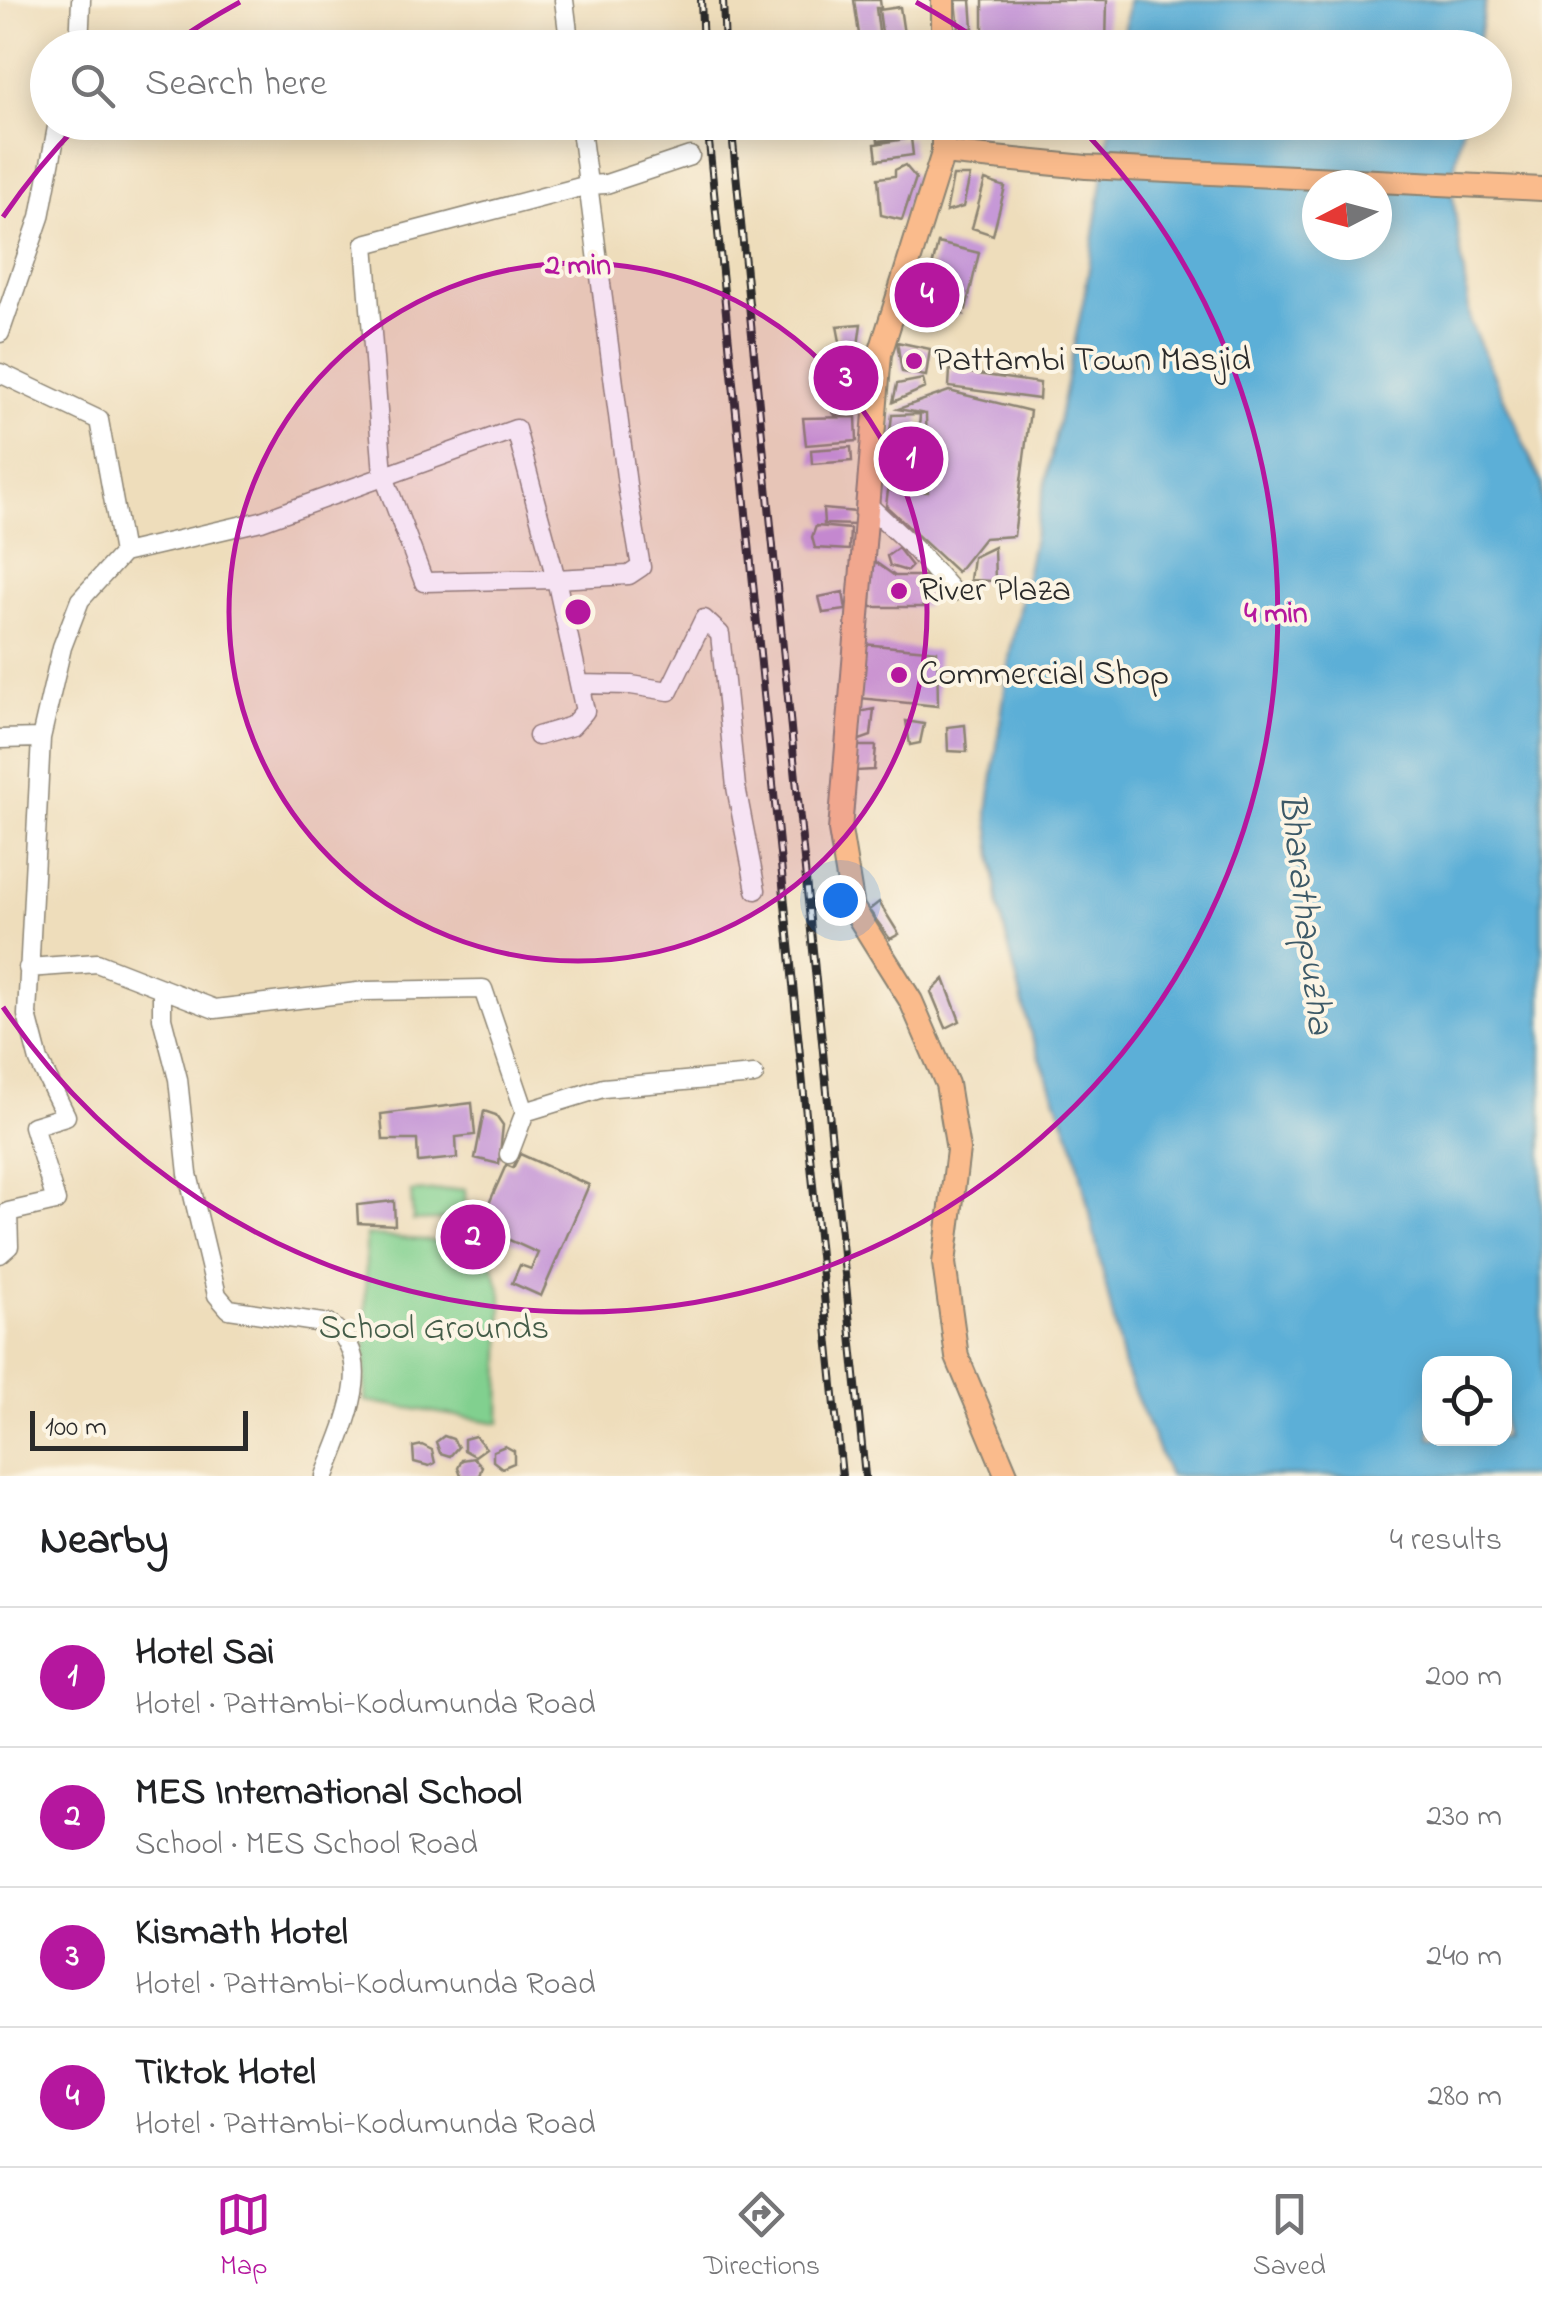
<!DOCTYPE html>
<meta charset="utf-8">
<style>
body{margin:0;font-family:"Indie Flower",sans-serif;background:#f2f2f2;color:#202124}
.controls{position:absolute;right:30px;bottom:30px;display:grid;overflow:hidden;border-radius:20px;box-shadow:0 5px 25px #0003}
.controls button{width:90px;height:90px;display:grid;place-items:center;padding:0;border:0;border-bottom:2px solid #e0e0e0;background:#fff;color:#202124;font:50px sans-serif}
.compass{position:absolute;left:1302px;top:170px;width:90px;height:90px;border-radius:50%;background:#fff;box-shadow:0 5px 25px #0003;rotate:264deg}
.scale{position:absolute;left:30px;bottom:25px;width:218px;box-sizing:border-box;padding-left:10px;border:5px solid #2b2b2b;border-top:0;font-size:28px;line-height:35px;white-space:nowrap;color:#2b2b2b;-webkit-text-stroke:8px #fcf5e5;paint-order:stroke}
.you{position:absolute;left:840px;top:900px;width:35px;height:35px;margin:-25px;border:8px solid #fff;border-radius:50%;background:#1a73e8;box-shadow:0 0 0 15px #1a73e833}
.badge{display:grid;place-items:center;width:65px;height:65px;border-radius:50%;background:#b5179e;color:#fff;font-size:32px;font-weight:700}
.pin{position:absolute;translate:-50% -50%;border:5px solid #fff;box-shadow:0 2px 10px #0006}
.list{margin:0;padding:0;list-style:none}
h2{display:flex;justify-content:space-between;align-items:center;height:130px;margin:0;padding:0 40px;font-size:42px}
h2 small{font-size:32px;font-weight:400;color:#757577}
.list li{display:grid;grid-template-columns:65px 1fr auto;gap:30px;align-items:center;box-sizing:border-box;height:140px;padding:0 40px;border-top:2px solid #e0e0e0}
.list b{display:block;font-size:38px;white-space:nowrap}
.list p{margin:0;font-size:32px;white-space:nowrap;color:#757577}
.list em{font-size:32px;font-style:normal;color:#757577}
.icon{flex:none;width:55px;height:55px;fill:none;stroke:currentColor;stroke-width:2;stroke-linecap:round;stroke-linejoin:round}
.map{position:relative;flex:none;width:1542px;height:1476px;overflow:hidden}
.search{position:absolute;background:#fff;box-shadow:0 5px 25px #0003;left:30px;right:30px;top:30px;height:110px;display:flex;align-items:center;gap:25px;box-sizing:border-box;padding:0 35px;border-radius:55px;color:#757577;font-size:38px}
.sheet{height:690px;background:#fff}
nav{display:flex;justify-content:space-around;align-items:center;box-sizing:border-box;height:140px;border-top:2px solid #e0e0e0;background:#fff;font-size:28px;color:#757577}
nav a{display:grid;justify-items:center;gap:5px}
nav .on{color:#b5179e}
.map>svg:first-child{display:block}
.green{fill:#81d08f;stroke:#567e5d;stroke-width:2.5}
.water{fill:#5bafd7;stroke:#436d81;stroke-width:2.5;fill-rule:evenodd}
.building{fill:#c698d7}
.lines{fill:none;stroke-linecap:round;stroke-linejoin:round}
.minor-casing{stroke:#8c8473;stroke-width:21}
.major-casing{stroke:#8c8473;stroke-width:26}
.minor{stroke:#fff;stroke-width:18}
.major{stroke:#fabb8c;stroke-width:22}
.rail-casing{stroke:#2b2b2b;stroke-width:8}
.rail{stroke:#fcf5e5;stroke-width:4;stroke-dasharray:11;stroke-linecap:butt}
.ring{fill:none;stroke:#b5179e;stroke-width:5}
.poi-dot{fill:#b5179e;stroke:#fcf5e5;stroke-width:4}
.labels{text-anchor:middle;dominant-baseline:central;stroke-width:8;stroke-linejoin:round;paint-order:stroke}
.poi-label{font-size:35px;fill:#2b2b2b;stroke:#fcf5e5;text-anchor:start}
.park-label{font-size:35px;fill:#455d49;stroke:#fcf5e5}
.water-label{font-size:38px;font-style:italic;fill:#3c5967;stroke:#fcf5e5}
.centre{fill:#b5179e;stroke:#fcf5e5;stroke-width:5}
.ring-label{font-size:30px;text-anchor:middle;font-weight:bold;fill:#b5179e;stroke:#fcf5e5;stroke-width:8;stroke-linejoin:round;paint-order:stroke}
</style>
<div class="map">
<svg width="1542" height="1476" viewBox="0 0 1542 1476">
<rect width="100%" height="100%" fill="#fcf5e5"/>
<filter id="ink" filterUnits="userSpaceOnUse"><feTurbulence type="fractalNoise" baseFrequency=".01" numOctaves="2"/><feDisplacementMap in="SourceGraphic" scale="20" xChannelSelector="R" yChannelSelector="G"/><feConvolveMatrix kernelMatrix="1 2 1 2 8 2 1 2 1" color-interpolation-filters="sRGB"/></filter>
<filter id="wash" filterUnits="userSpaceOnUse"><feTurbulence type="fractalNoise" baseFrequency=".0048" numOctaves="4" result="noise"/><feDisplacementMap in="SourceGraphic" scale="40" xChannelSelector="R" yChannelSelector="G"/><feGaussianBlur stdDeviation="2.25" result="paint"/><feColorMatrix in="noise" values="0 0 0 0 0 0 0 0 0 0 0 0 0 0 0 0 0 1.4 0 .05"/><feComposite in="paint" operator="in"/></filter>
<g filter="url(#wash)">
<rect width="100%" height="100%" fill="#edb"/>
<path class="green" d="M465 1189 466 1219 413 1221 411 1192Z
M366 1235 476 1245 492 1263 502 1295 500 1423 365 1401Z"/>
<path class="water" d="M1128 0H1486L1477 47H1123Z
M1111 123H1463L1451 185 1471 324 1542 484V1476H1169L1124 1367 1075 1148 1030 1032 999 909 988 812 1010 653 1086 288ZM1317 185H1377V245H1317ZM1430 1364H1504V1438H1430Z"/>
<g id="blocks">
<path class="building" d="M854 0H880L881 8H876L881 48H861Z
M956 0H971L973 28 959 30Z
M983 0H1107L1106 48H983Z
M900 7 906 48H884L879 10Z
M875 122H895L897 138 878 141Z
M961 122H983V134L962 135Z
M911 138 913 155 877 160 875 144Z
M905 165 916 178 902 220 881 215 878 178 895 176V170Z
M953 176H970L963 207 946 212Z
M985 180 1005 187 993 235 972 228Z
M938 243 979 253 966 309 929 279Z
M921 282 962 314 913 308Z
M861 324 858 346 842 352 837 326Z
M897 342 930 349 926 376 902 372Z
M861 362V397L839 398 829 391 832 365Z
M950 370 1040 383 1039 399 949 387Z
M923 379 925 388 893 402 897 384Z
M949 391 1030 411 1014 536 984 538 957 572 886 506 888 490 928 492 926 414 898 409Z
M857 404 858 413 835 415 827 405Z
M920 414 916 481H884L892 415Z
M856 417 857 441 806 445 803 418Z
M851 447 852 461 812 464 811 450Z
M823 509 856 512 857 525 824 524Z
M816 526 850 529 849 550 815 548 812 537Z
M994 547 995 581 970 580 973 557Z
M898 548 912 566 907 571 890 566 887 556Z
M871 559 895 576H926V607H871Z
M843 592 846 610 823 613 819 597Z
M863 644 937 651 938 706 859 698Z
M874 709 871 736 857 741 859 712Z
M906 721 924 724 920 743 910 745Z
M965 725 967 752 948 751 947 727Z
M857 746H876L874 770 856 771Z
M879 902 899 934 890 939 869 910Z
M944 979 960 1021 946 1028 931 992Z
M472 1103 475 1135 456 1137 457 1158 418 1162 417 1140H383L381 1114Z
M484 1111 496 1115 503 1125 499 1164 475 1158Z
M520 1154 589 1185 541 1296 512 1283 520 1265 531 1269 538 1253 485 1229 493 1211 488 1206 506 1165 513 1168Z
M394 1201 395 1225 358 1223 357 1205Z
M444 1436 453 1439 458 1447 450 1456 440 1453 436 1442Z
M475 1436 486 1448 475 1456 464 1450V1439Z
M422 1445 432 1450 435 1463 429 1466 414 1462 413 1447Z
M505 1446 514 1451V1463L502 1468 493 1461V1451Z
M474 1458 482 1466 479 1476H461L458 1468 462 1460Z"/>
</g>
</g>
<g filter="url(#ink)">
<use href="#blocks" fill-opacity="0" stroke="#8c8473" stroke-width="2.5"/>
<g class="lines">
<g class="minor-casing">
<path id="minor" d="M564 0 570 48
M79 48 81 0
M0 333 40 217 58 122
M0 373 99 420 123 553
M867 504 915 549 953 592
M579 684 631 685 669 691 704 619 720 634 736 787 756 890
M538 736 572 726 585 711 556 579 629 575 641 567 628 492 580 122
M0 739 41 738 62 647 80 600 123 553 261 521 516 429 556 579 424 582 383 474 365 244 588 185 606 184 690 156
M28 968 97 963 215 1009 366 991 483 989 525 1112 509 1154
M162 988V1018L178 1079 188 1174 217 1295 229 1309 329 1324C381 1357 341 1432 325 1476
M525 1112 603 1088 754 1075
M0 1254 9 1246 8 1212 56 1201 33 1126 66 1116 39 1061 27 1015 41 738"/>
</g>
<g class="major-casing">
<path id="major" d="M943 0V48
M943 122V153L880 354 840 830 853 908 911 1001 947 1084 958 1150 944 1263 957 1357 1007 1476
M943 153 1086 167 1542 189"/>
</g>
<use href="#minor" class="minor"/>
<use href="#major" class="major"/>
<g class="rail-casing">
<path id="rail" d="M701 0 703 48
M723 0 725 48
M707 122 842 1476
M731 122 865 1476"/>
</g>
<use href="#rail" class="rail"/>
</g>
</g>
<circle cx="578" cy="612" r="349" fill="#b5179e" fill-opacity=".12"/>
<g class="ring">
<circle cx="578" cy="612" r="349"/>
<path d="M3 217A698 698 0 0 1 80 123M168 47A698 698 0 0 1 240 2M916 2A698 698 0 0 1 988 47M1076 123A698 698 0 1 1 3 1007"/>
</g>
<g class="poi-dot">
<circle cx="914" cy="361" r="10"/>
<circle cx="899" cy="591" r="10"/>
<circle cx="899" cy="675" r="10"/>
</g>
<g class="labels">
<g class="poi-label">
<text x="934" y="361">Pattambi Town Masjid</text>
<text x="919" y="591">River Plaza</text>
<text x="919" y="675">Commercial Shop</text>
</g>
<g class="park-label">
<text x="434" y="1329">School Grounds</text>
</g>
<g class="water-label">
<text transform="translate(1304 914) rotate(83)">Bharathapuzha</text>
</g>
</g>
<circle cx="578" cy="612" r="15" class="centre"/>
<g class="ring-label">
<text x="578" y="274">2 min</text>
<text x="1276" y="622">4 min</text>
</g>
</svg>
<div class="controls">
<button><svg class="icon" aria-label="locate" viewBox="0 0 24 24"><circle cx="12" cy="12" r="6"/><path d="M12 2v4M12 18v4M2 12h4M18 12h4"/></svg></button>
</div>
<svg class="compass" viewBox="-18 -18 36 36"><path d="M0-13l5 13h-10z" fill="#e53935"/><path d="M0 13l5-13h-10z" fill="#757577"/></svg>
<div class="scale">100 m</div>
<div class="you"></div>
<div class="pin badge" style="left:911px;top:459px">1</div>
<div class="pin badge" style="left:473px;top:1237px">2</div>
<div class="pin badge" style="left:846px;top:378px">3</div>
<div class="pin badge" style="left:927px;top:295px">4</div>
<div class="search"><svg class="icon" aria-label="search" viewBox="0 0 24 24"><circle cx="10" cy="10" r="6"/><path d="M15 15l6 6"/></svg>Search here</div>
</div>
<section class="sheet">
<h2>Nearby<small>4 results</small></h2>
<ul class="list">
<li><span class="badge">1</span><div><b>Hotel Sai</b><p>Hotel · Pattambi-Kodumunda Road</p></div><em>200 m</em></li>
<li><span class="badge">2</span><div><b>MES International School</b><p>School · MES School Road</p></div><em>230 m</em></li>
<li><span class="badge">3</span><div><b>Kismath Hotel</b><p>Hotel · Pattambi-Kodumunda Road</p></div><em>240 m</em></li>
<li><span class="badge">4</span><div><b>Tiktok Hotel</b><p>Hotel · Pattambi-Kodumunda Road</p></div><em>280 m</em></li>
</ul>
</section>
<nav>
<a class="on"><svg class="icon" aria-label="map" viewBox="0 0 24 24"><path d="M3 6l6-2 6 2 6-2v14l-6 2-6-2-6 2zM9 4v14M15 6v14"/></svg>Map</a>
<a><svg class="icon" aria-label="directions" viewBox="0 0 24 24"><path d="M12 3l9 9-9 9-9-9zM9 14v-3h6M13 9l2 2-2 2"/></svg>Directions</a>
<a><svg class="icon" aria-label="saved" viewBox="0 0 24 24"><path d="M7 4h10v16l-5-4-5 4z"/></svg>Saved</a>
</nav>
